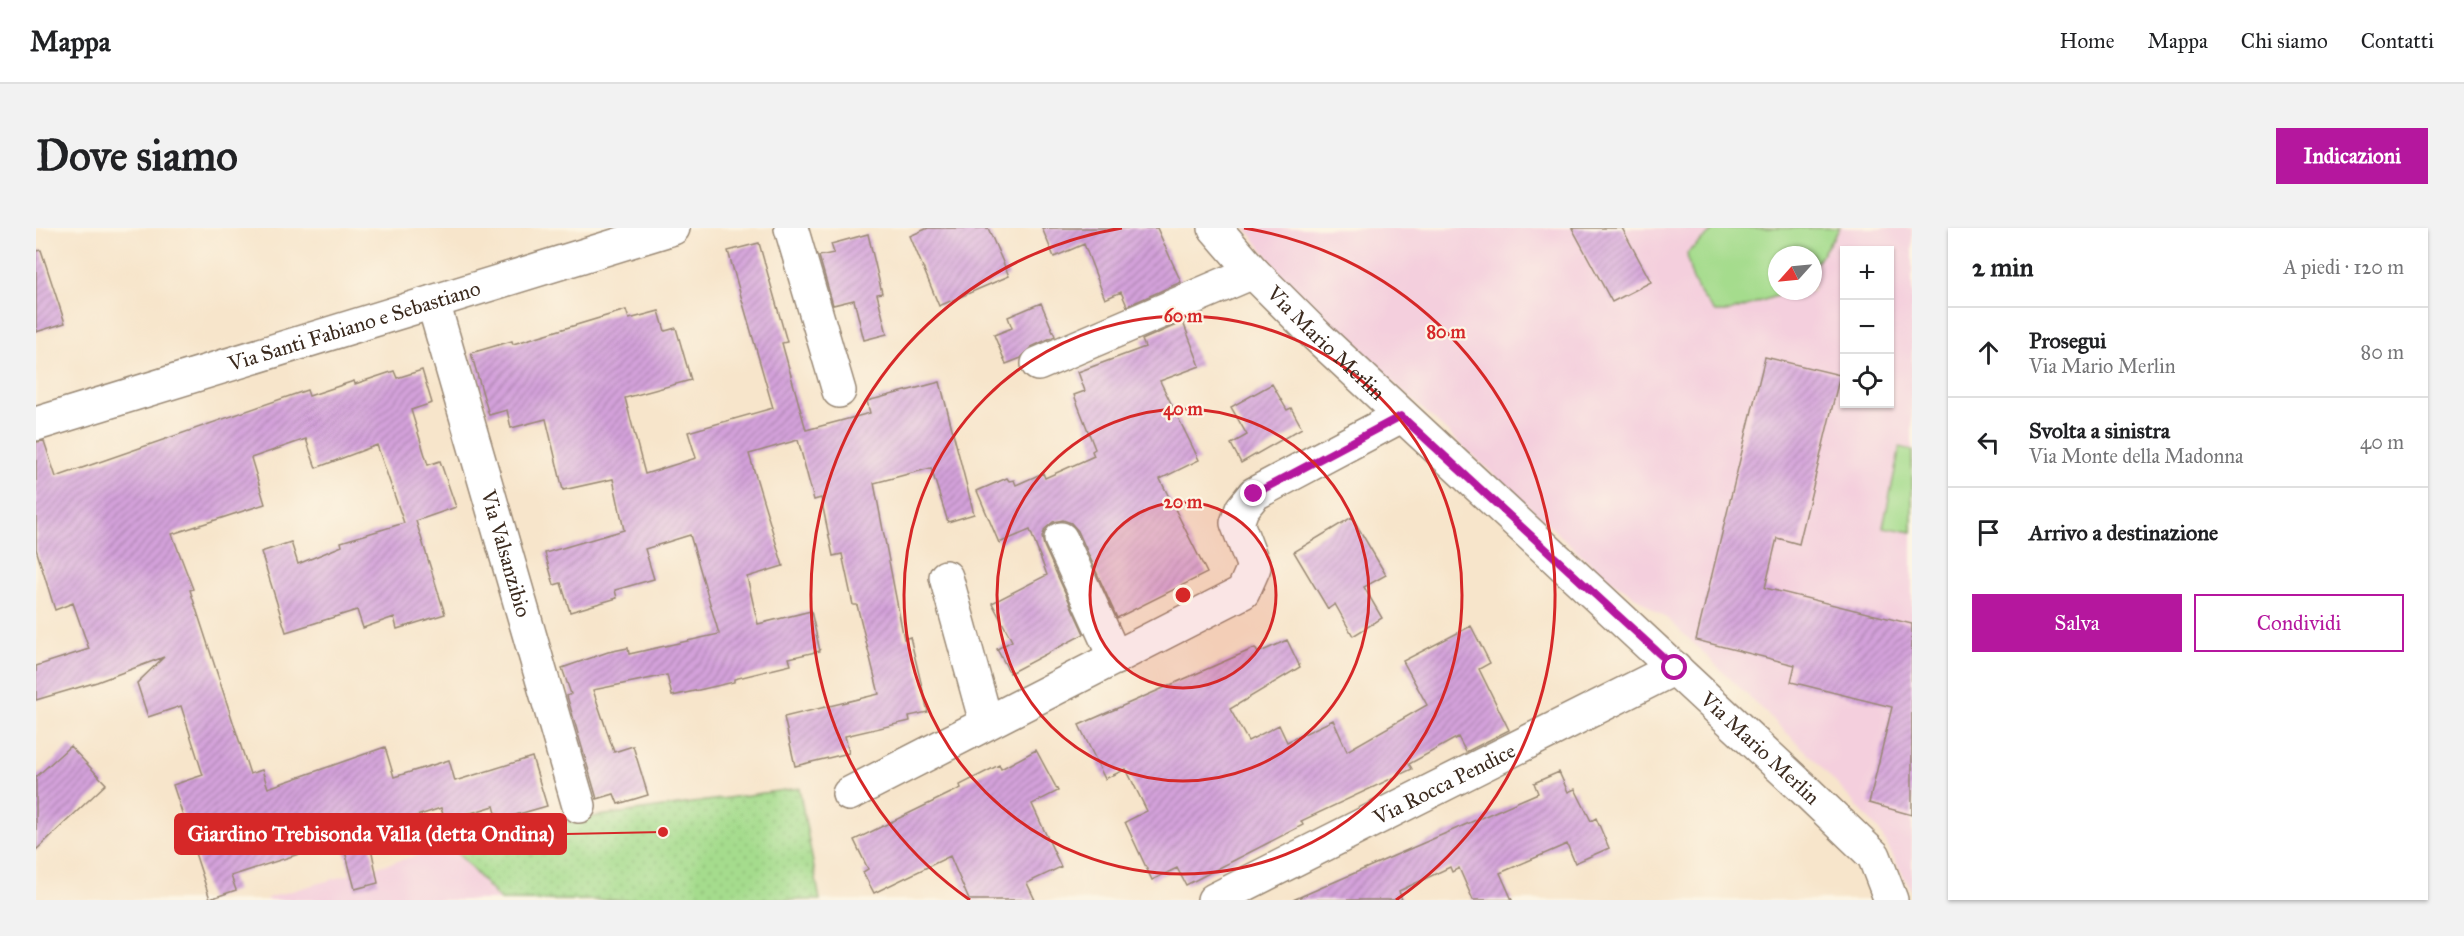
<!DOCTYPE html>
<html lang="it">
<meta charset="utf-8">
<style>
body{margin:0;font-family:"IM FELL Great Primer",serif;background:#f2f2f2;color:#202124}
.controls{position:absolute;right:18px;top:18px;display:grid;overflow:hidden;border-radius:0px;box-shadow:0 2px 4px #0004}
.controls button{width:54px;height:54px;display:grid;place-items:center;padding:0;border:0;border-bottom:2px solid #e0e0e0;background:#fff;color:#202124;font:30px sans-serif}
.compass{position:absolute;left:1732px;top:18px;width:54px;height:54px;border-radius:50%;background:#fff;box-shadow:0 2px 4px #0004;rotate:243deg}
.stop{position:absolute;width:18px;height:18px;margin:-14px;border:4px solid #b5179e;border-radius:50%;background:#fff}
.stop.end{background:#b5179e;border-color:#fff;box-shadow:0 2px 6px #0008}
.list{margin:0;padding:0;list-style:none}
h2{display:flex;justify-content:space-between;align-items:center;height:78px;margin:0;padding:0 24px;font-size:26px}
h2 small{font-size:20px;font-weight:400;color:#757577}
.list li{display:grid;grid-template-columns:39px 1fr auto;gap:18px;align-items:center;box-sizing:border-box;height:90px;padding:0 24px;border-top:2px solid #e0e0e0}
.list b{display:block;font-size:22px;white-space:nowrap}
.list p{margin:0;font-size:20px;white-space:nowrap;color:#757577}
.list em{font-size:20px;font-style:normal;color:#757577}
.actions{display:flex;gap:12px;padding:18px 24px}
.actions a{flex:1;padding:14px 0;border:2px solid #b5179e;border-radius:0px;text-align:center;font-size:21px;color:#b5179e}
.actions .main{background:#b5179e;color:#fff}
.icon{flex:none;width:33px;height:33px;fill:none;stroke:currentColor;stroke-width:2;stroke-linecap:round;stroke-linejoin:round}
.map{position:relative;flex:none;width:1876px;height:672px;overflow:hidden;border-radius:0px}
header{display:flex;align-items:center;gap:36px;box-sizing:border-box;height:84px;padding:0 30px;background:#fff;border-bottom:2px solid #e0e0e0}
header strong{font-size:28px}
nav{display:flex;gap:33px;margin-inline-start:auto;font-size:21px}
.intro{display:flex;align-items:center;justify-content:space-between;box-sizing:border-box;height:144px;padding:0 36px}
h1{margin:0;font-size:42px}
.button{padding:15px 27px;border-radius:0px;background:#b5179e;color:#fff;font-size:21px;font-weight:700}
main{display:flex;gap:36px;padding:0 36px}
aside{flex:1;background:#fff;border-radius:0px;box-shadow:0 2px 4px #0004}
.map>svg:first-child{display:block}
.built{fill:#f4cfdd;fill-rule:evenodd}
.green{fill:#a5dc8d;stroke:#708356;stroke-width:1.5}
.park{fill:url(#park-dots);stroke:#708356;stroke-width:1.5}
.building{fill:url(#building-hatch)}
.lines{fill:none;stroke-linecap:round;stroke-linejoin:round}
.minor-casing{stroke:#998874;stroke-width:36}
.minor{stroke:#fff;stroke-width:33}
.route{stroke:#b5179e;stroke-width:8}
.ring{fill:none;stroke:#d62828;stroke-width:3}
.labels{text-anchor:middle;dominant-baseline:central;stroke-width:4.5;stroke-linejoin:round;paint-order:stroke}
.street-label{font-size:21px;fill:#3b2a1e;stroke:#fcf5e5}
.centre{fill:#d62828;stroke:#fcf5e5;stroke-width:3}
.ring-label{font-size:18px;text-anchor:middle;font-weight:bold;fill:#d62828;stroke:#fcf5e5;stroke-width:4.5;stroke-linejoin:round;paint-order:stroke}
.leader{fill:none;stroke:#d62828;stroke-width:2}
.callout-dot{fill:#d62828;stroke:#fcf5e5;stroke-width:2}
.callout{fill:#d62828;stroke:#d62828;stroke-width:2}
.callout-label{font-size:22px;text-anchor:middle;font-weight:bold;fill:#fff}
</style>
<header>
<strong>Mappa</strong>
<nav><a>Home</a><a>Mappa</a><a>Chi siamo</a><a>Contatti</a></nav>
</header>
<div class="intro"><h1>Dove siamo</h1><a class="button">Indicazioni</a></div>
<main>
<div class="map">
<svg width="1876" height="672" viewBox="0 0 1876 672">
<defs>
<pattern id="park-dots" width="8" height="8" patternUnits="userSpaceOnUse" patternTransform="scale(1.5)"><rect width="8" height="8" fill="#a5dc8d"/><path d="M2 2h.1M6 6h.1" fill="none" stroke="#8fbd79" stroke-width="1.8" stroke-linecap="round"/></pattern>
<pattern id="building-hatch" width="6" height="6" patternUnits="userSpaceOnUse" patternTransform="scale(1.5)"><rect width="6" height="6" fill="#d4a2db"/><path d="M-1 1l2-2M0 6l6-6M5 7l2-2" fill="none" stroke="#ad84b1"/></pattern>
</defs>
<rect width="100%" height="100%" fill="#fcf5e5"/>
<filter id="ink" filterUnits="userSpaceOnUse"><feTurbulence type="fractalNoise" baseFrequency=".0167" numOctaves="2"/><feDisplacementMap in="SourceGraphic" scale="12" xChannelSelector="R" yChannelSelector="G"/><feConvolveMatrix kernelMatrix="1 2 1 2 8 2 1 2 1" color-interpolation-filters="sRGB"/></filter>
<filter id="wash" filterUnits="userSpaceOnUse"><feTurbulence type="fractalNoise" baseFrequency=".008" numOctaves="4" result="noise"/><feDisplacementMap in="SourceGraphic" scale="24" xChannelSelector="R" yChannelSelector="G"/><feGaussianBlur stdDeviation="1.35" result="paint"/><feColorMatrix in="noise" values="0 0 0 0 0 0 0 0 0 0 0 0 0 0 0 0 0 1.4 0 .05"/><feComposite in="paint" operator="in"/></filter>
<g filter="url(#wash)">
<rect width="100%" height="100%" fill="#f7e5cb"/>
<path class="built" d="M1210 0H1876V663L1842 601 1777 530 1633 392 1565 345 1256 61ZM1808 22H1854V176H1808ZM1741 27H1777V63H1741Z
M415 618 464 672H229L234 669Z"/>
<path class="green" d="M1680 0H1804L1777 39V27H1741V63L1752 64 1693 84H1679C1662 66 1653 49 1651 25Z
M1864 219 1876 222V304L1847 299Z"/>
<path class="park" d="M763 560 784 672H464L415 618 549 590Z"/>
<g id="blocks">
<path class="building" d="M892 0H952L973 48 903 78 874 8Z
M1006 0H1121L1145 54 1091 78 1085 64 1069 71 1048 16 1018 29Z
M1536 0H1586L1615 54 1576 74Z
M832 6 846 65 841 66 851 106 828 112 818 72 797 77 783 28 798 25 795 16Z
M723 15 751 114 746 115 770 202 834 185 831 173 904 154 938 286 912 294 895 240 838 255 868 411 874 409 892 484 873 488 874 493 809 508 813 525 759 538 748 489 843 466 821 377H817L806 326 797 328 785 270 778 272 762 212 713 226 747 338 711 349 722 396 775 383 784 423 753 430 755 437 698 451V454L636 468 631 447 557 462 578 524 597 518 612 567 582 576 578 566 561 571 531 468 535 466 526 440 572 424 592 420 593 426 683 406 654 307 609 321 618 351 579 362 581 370 534 384 525 355 518 357 509 325 588 302 577 251 527 262 510 191 475 200 471 182 453 187 435 125 476 113 477 116 590 82 593 91 623 83 629 103 640 100 655 152 589 170 609 246 660 230 652 204 737 180 692 23Z
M5 22 29 95 0 104V23Z
M1005 75 1019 108 995 119 985 130 970 136 958 107 976 100 972 89Z
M1147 94 1164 138 1124 153 1163 232 1124 251 1171 345 1081 390 1042 303 1035 295 1027 292 1017 294 1009 301 1006 309 1008 318 1048 406 974 445 961 421 976 413 956 375 1011 347 994 302 963 315 941 263 971 250 973 253 978 252 980 257 1007 245 1009 250 1058 228 1056 223 1059 221 1038 167 1049 163 1042 144 1109 119 1106 112Z
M1729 129 1804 147 1763 316 1741 310 1729 360 1876 396V587L1833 575 1856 479 1755 454 1759 437 1660 412Z
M386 142 396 175 375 182 392 237 404 233 420 279 380 293 409 386 361 401 358 389 327 400 321 382 250 404 225 324 255 314 262 336 306 318 305 314 368 295 341 217 280 240 270 211 215 230 229 276 136 306 157 361 154 362 214 546 226 542 232 560 349 519 358 549 413 532 419 553 496 529 511 578 462 592 458 578 409 593 405 580 332 604 342 655 319 661 306 612 195 648 200 662 174 671 137 557 167 547 145 478 112 489 101 455 128 429 61 454 0 472V438L53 421 37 375 19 382 0 321V214L8 213 20 249 271 162 273 168 318 153 319 156 358 143 361 150Z
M1236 156 1251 182 1255 180 1266 200 1205 235 1195 216 1211 207 1195 179Z
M1316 289 1350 347 1328 359 1346 390 1317 408 1299 376 1292 381 1258 324Z
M1435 398 1454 435 1443 441 1473 502 1430 524 1422 509 1373 536 1376 541 1265 593 1267 597 1150 657 1141 640 1116 652 1089 594 1111 583 1090 541 1069 551 1043 497 1219 420 1222 425 1251 412 1264 439 1194 481 1212 513 1243 497 1251 514 1297 492 1311 523 1391 477 1367 433Z
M34 518 70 556 0 622V549Z
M1000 522 1022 563 996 576 1025 639 991 655 999 672H933L914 628 838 665 827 644 832 641 818 612 925 560 924 557 963 537 965 541Z
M1523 544 1532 564 1539 561 1555 593 1560 590 1573 620 1539 635 1531 616 1464 645 1476 672H1437L1423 640 1416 644 1414 639 1363 663 1366 672H1257L1502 565 1498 555Z"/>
</g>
</g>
<g filter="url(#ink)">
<use href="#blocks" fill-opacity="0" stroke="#998874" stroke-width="1.5"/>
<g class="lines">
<g class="minor-casing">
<g id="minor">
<path d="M755 0 803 163"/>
<path id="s1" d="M1179 0 1217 44 1281 108 1768 561 1838 628 1855 672"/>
<path id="s2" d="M397 74 543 578"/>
<path d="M1002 136 1217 44"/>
<path id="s3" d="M0 196 637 0"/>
<path d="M1025 311 1079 430"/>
<path d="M910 349 950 494"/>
<path d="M813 566 1207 364 1218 339 1201 295 1206 281 1218 266 1365 188"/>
<path id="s4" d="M1178 672 1639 440"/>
</g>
</g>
<use href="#minor" class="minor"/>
</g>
</g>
<g class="lines" filter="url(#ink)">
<path class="route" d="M1218 266 1365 188 1639 440"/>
</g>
<circle cx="1147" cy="367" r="93" fill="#d62828" fill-opacity=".12"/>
<g class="ring">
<circle cx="1147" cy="367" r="93"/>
<circle cx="1147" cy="367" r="186"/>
<circle cx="1147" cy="367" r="279"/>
<path d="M934 672A372 372 0 0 1 1086 0M1208 0A372 372 0 0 1 1360 672"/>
</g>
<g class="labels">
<g class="street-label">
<text stroke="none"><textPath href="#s3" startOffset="333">Via Santi Fabiano e Sebastiano</textPath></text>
<text stroke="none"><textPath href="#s1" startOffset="160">Via Mario Merlin</textPath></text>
<text stroke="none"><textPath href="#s2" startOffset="262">Via Valsanzibio</textPath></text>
<text stroke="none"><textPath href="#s1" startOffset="754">Via Mario Merlin</textPath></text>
<text stroke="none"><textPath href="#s4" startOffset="258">Via Rocca Pendice</textPath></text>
</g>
</g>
<circle cx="1147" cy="367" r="9" class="centre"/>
<g class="ring-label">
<text x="1147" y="94">60 m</text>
<text x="1410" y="110">80 m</text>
<text x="1147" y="187">40 m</text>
<text x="1147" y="280">20 m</text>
</g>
<path class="leader" d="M627 604L530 606"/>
<circle class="callout-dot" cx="627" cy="604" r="6"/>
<rect class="callout" x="139" y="586" width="391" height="40" rx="6"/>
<g class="callout-label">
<text x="335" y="613">Giardino Trebisonda Valla (detta Ondina)</text>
</g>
</svg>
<div class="controls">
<button>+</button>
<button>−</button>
<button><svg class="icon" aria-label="locate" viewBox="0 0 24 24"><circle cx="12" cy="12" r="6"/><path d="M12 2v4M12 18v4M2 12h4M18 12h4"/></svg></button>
</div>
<svg class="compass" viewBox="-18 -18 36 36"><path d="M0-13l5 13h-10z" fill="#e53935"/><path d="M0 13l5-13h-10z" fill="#757577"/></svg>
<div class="stop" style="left:1639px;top:440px"></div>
<div class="stop end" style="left:1218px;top:266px"></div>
</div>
<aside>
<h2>2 min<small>A piedi · 120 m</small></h2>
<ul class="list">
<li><svg class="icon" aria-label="ahead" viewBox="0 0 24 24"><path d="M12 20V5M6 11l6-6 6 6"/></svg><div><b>Prosegui</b><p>Via Mario Merlin</p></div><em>80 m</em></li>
<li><svg class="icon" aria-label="left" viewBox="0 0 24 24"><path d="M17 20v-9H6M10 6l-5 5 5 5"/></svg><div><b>Svolta a sinistra</b><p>Via Monte della Madonna</p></div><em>40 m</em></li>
<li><svg class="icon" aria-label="arrive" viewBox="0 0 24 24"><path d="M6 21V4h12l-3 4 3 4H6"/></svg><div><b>Arrivo a destinazione</b></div></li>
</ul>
<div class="actions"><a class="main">Salva</a><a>Condividi</a></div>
</aside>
</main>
